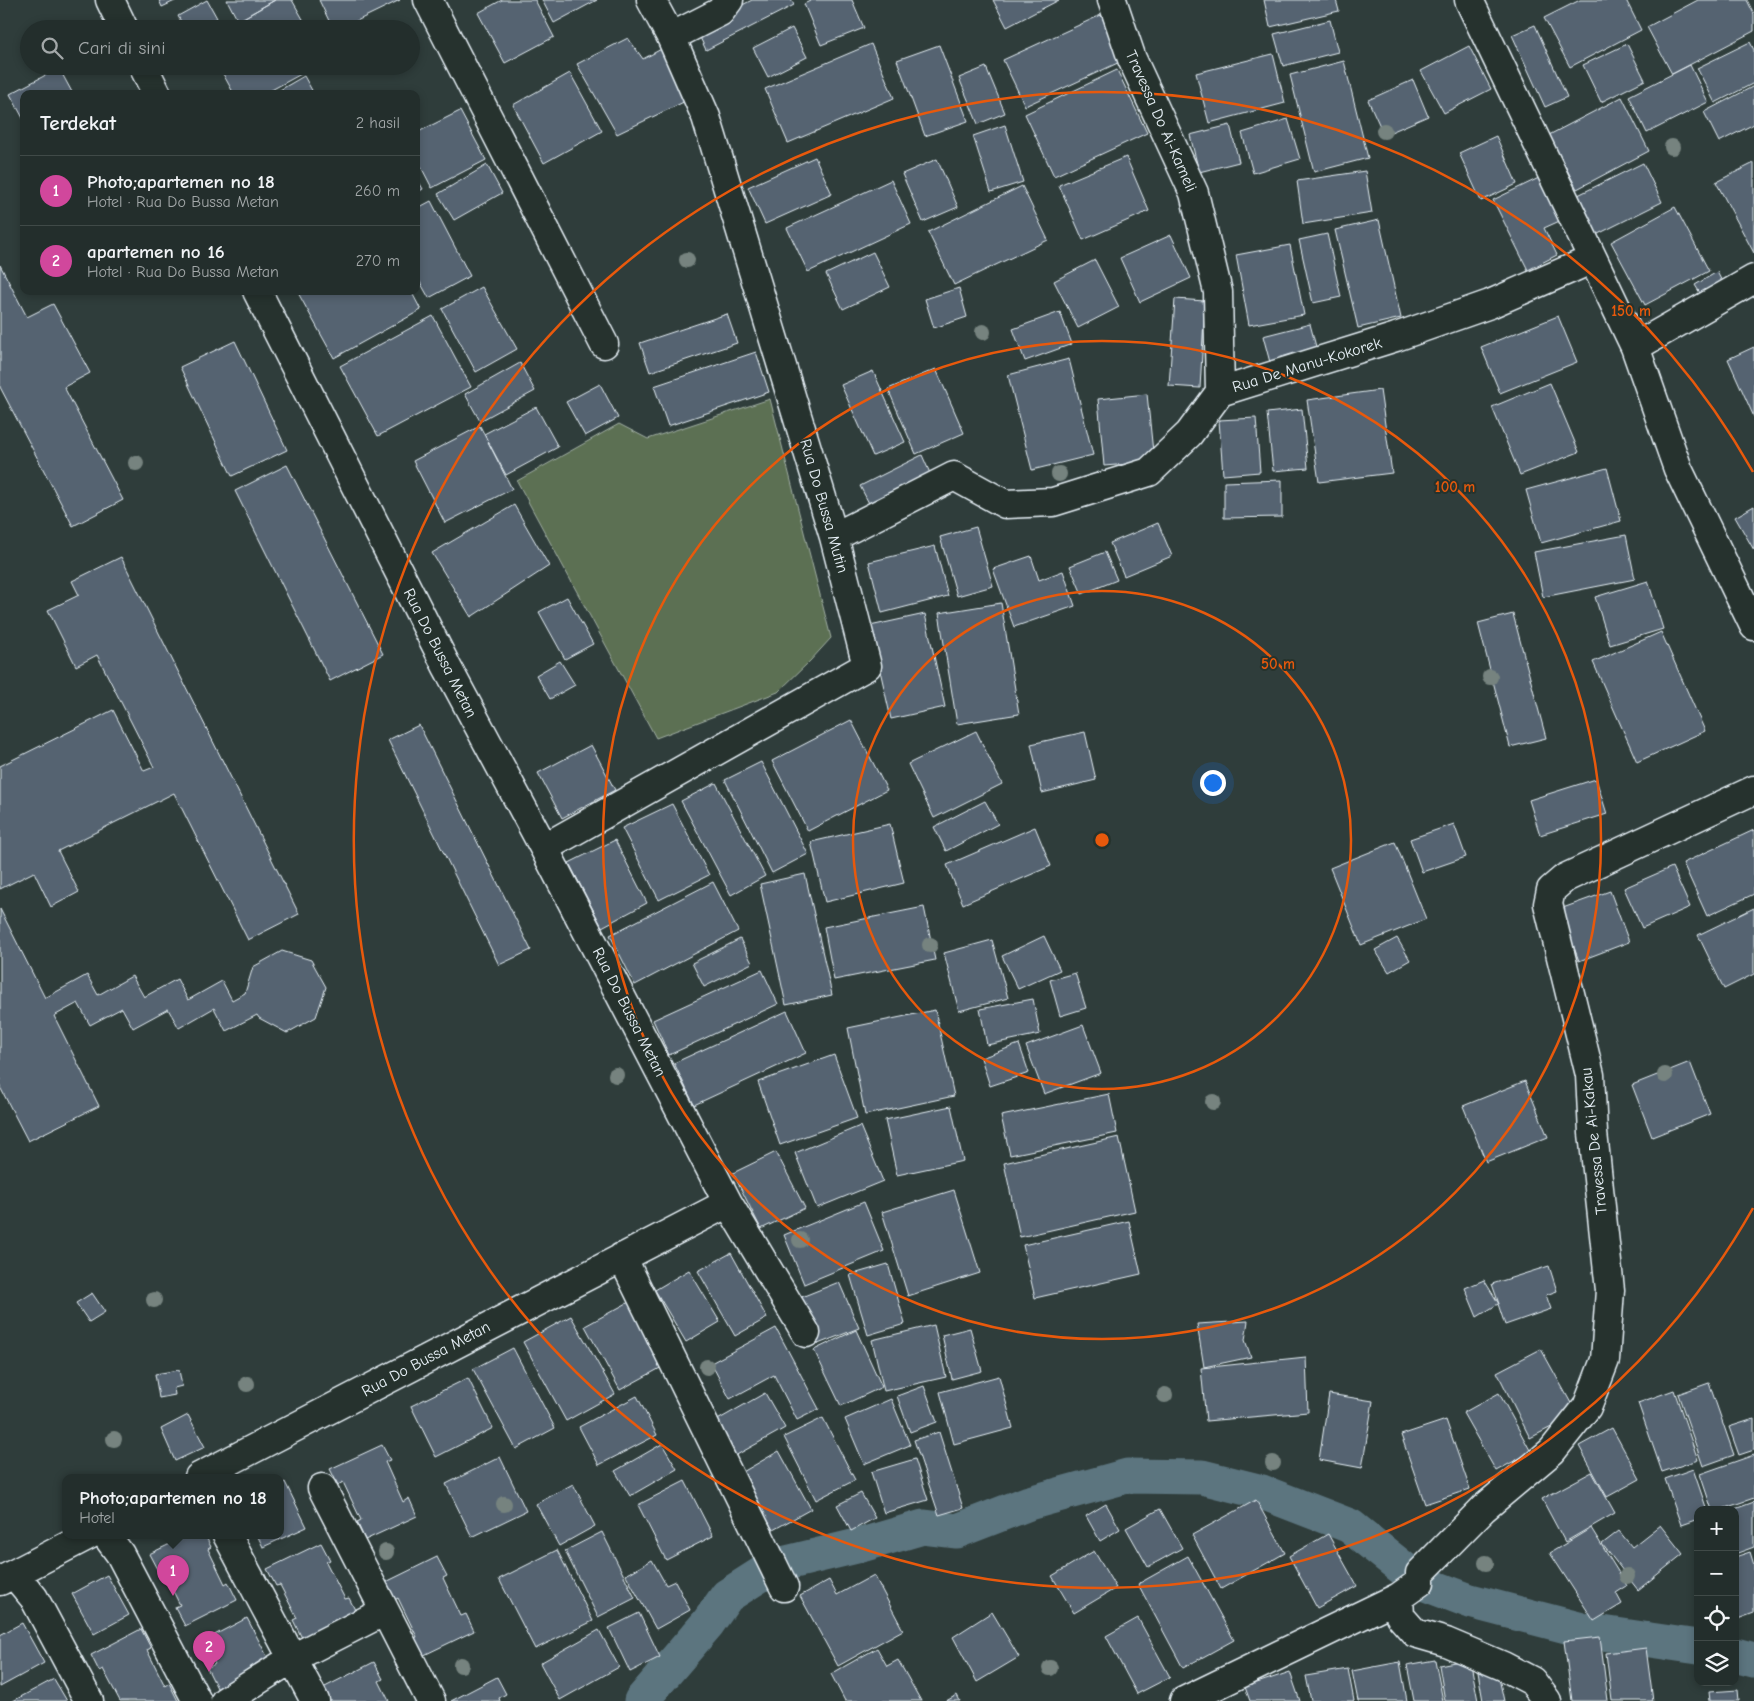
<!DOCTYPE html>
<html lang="id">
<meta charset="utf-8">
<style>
body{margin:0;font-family:"Comic Neue",sans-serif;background:#2b3634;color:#f1f3f6}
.controls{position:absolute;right:15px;bottom:15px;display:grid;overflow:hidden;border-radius:10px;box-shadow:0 2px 8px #0003}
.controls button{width:45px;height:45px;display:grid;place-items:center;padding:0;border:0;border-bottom:1px solid #404a48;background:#232e2c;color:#f1f3f6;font:25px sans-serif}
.you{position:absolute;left:1212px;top:782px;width:18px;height:18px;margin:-12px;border:4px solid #fff;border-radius:50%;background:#1a73e8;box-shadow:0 0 0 8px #1a73e833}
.badge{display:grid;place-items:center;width:32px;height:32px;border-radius:50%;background:#ff9aa2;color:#fff;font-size:16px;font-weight:700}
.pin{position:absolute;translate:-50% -41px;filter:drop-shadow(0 1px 2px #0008)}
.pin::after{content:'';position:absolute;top:26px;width:18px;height:15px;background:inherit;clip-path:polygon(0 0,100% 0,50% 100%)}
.popup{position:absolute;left:62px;top:1474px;width:222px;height:65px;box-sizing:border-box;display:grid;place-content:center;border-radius:10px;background:#232e2c;filter:drop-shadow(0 1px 4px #0005);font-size:16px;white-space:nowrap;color:#a3a8a9}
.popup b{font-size:19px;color:#f1f3f6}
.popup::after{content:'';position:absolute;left:50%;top:100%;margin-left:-10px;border:10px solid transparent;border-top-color:#232e2c}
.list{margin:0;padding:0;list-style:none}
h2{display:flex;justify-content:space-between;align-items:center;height:65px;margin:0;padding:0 20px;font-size:21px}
h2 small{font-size:16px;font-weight:400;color:#a3a8a9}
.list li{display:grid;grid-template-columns:32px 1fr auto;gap:15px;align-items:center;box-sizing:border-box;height:70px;padding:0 20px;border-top:1px solid #404a48}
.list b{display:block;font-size:19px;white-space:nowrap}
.list p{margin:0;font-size:16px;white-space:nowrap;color:#a3a8a9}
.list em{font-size:16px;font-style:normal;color:#a3a8a9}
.icon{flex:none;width:28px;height:28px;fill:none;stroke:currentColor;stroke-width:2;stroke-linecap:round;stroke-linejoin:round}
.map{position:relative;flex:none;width:1754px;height:1701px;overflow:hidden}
.search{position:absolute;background:#232e2c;box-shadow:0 2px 8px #0003;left:20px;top:20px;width:400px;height:55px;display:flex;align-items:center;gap:12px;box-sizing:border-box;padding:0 18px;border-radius:28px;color:#a3a8a9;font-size:19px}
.panel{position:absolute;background:#232e2c;box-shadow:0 2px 8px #0003;left:20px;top:90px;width:400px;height:205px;border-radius:10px}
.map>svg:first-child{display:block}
.green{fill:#5c6f52;stroke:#a2b0a5}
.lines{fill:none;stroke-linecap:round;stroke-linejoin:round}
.canal{stroke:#5c757f;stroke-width:35}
.building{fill:#546471;stroke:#e8f1f8}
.minor-casing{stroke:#e8f1f8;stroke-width:31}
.minor{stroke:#26332d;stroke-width:28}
.tree{fill:#76837f}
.ring{fill:none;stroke:#e8590c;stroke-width:2.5}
.labels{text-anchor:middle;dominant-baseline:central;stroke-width:4;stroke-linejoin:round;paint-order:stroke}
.street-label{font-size:16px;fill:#e8f1f8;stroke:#26332d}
.centre{fill:#e8590c;stroke:#26332d;stroke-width:2.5}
.ring-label{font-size:15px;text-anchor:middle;font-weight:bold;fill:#e8590c;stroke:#26332d;stroke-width:4;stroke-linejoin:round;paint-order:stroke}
</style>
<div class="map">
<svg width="1754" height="1701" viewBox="0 0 1754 1701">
<rect width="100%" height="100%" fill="#2f3d3b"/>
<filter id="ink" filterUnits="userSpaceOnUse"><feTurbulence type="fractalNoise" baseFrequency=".02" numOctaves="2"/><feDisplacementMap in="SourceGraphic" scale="10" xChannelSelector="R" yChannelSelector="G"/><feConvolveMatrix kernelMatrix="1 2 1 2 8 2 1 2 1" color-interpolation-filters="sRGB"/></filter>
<g filter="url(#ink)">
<path class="green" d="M770 399 831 638 810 661 778 692 656 738 517 481 619 424 648 439Z"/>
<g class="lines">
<path class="canal" d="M1735 1655 1754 1660
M641 1701 708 1623 727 1596 774 1566 865 1544 923 1527 957 1531 1029 1503 1127 1476 1202 1477 1262 1492 1350 1526 1420 1582 1470 1601 1582 1630 1698 1647"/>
</g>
<path class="building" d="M159 0H177L162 7Z
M207 0 217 18 197 29H185L178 16Z
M227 0H275L238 21Z
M275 0H292L304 21 289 29H242L238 21Z
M319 0H400L340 29H333Z
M502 0H535L554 37 505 63 478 13Z
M542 0H597L554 23Z
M752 0H791L794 5 706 50 696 29Z
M812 0H852L864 28 821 45 804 4Z
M993 0H1059L1007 27Z
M1264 0H1336L1339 11 1270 27Z
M1580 0H1626L1641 30 1570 67 1544 18Z
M1698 0H1747L1754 14V31L1672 74 1647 27Z
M1101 15 1122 61 1025 106 1003 60Z
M1330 20 1338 52 1283 66 1274 34Z
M216 21 220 29H201Z
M1535 25 1567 97 1545 107 1512 35Z
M792 28 807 57 768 77 753 48Z
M628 38 643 59 665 47 692 98 617 134 577 64Z
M1750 42 1754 50V83L1715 103 1697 68Z
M871 44 894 98 788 143 765 89Z
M1627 44 1645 80 1601 102 1583 65Z
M939 45 968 121 925 136 897 60Z
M1469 46 1491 89 1444 113 1421 71Z
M1273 54 1285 103 1209 123 1196 73Z
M1344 61 1368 158 1314 172 1290 75Z
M1690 65 1708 102 1647 133 1629 96Z
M202 66H216L206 72Z
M232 66H299L303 73 264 94H234L222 72Z
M986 67 1005 113 978 124 959 78Z
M59 68 73 94H24V120L10 94Z
M1117 70 1147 133 1054 176 1025 114Z
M570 73 602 131 544 163 513 105Z
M304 76 314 94H273Z
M1413 80 1428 116 1384 135 1368 100Z
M1754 86V124L1719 142 1704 112Z
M1622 97 1649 151 1577 189 1549 135Z
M460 111 486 160 432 188 416 157V133Z
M1288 119 1300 159 1253 173 1242 133Z
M1005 125 1023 182 991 192 973 136Z
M1230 125 1239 162 1199 172 1190 135Z
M1496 136 1517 184 1481 201 1459 153Z
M815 157 832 194 765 224 748 187Z
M1126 157 1149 211 1083 240 1059 185Z
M937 159 958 207 923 222 902 174Z
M1643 163 1662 202 1592 237 1572 198Z
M1754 163V253L1716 182Z
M487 165 502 193 454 220 438 194Z
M1365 171 1372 213 1303 224 1297 181Z
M1543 176 1564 219 1544 228 1557 255 1528 270 1493 200Z
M416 177 423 189 416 193Z
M891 180 911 224 808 272 787 228Z
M1022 186 1048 240 954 285 928 232Z
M431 201 470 276 429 298 416 275V209Z
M1675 207 1709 271 1645 305 1611 242Z
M1379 220 1401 318 1358 328 1335 230Z
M1327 234 1341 297 1313 303 1299 240Z
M1171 235 1191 278 1140 302 1120 258Z
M1290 245 1304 315 1249 325 1236 255Z
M873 252 890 287 843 309 826 274Z
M1095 260 1119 307 1078 328 1054 281Z
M0 265 27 317 53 304 90 373 64 387 123 500 73 526 0 387Z
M1717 272 1726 289 1705 301 1695 285Z
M482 287 517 349 476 372 442 309Z
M959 288 967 317 934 328 925 299Z
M297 291H411L421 310 334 358Z
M1175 299 1205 301 1200 388 1169 386Z
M1060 312 1072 344 1025 361 1013 329Z
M727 314 737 343 650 372 640 343Z
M433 316 471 387 378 436 340 366Z
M1558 316 1577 362 1500 393 1481 347Z
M1310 324 1319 358 1272 370 1263 336Z
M235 341 287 450 232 476 180 367Z
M1754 347V417L1728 359Z
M756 352 769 392 668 426 654 386Z
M1069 359 1093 455 1032 470 1008 375Z
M520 363 535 391 480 421 465 394Z
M936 369 964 433 916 454 888 389Z
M873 371 905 442 873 456 841 385Z
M1550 383 1579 452 1520 475 1492 407Z
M600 384 618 418 585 436 566 402Z
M1380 390 1392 473 1319 482 1307 400Z
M1147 394 1154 462 1104 466 1098 399Z
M536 407 558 447 506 475 484 434Z
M1302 409 1308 468 1273 471 1267 413Z
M1256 418 1260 472 1223 475 1219 420Z
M480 426 512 489 445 523 413 461Z
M922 455 933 480 872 509 860 486Z
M287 465 383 654 330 681 235 491Z
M1607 468 1621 521 1541 543 1526 490Z
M1282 480V517L1224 518V482Z
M514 505 549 566 471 617 432 553Z
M1754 506V550L1735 517Z
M1158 523 1172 556 1124 576 1110 543Z
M976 527 993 586 957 596 940 537Z
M1626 535 1635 579 1543 597 1534 552Z
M935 546 948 596 882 613 869 562Z
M1105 552 1117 580 1082 594 1070 566Z
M1031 556 1039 580 1063 571 1075 606 1014 627 993 569Z
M121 557 299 914 248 940 174 793 58 851 79 892 51 907 34 872 0 889V766L113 710 144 771 154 767 97 655 76 666 48 610 79 595 72 581Z
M1648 581 1663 629 1610 645 1595 597Z
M567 597 593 644 565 659 539 612Z
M1001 603 1019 714 957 724 939 613Z
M925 614 945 707 891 719 870 626Z
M1513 614 1546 738 1510 747 1478 623Z
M1661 632 1705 731 1637 762 1593 662Z
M560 661 575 685 550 699 536 675Z
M851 720 887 790 808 831 772 761Z
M419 725 531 950 499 965 388 740Z
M976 731 1002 784 934 818 908 764Z
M1085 732 1096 780 1042 793 1031 744Z
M591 745 615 790 562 818 538 773Z
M761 762 808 854 772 873 725 780Z
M1596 779 1607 814 1540 835 1529 800Z
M716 783 765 876 731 895 681 801Z
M985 801 998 824 946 851 934 827Z
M672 804 709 875 659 900 622 828Z
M890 824 904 883 825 902 811 842Z
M1454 824 1466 857 1422 872 1410 839Z
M1035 827 1051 866 963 904 947 865Z
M1754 830V894L1707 916 1683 863Z
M615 840 647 903 602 927 569 863Z
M1395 842 1426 919 1361 945 1330 868Z
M1672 867 1690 907 1642 928 1624 888Z
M805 874 832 995 786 1005 760 884Z
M713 882 738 931 635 985 610 935Z
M1610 891 1629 942 1579 961 1560 909Z
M924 907 935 960 834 980 824 927Z
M1754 908V974L1724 989 1698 935Z
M0 909 45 998 87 975 98 995 132 976 144 997 177 979 188 1000 222 981 232 1000 245 993 253 967 282 951 311 960 326 987 316 1017 287 1033 259 1018 257 1015 226 1031 214 1008 179 1028 168 1009 133 1028 122 1008 90 1025 78 1003 54 1016 99 1106 28 1141 0 1087Z
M1044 936 1060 970 1018 989 1002 956Z
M1397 938 1410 960 1389 972 1375 950Z
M740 939 752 963 704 987 692 963Z
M992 940 1008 998 959 1011 944 953Z
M762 970 778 1004 669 1055 653 1020Z
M1075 973 1086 1008 1060 1016 1050 980Z
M1033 999 1040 1034 987 1045 980 1009Z
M935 1010 954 1096 865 1115 848 1028Z
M787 1011 806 1053 694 1105 674 1063Z
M1083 1025 1101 1073 1044 1094 1026 1046Z
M1019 1044 1029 1073 990 1086 981 1058Z
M834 1055 857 1118 780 1145 758 1082Z
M1690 1062 1710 1114 1652 1137 1632 1085Z
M1525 1081 1548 1137 1486 1162 1463 1106Z
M1109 1094 1117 1133 1010 1155 1001 1116Z
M951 1106 963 1161 897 1175 885 1120Z
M860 1126 883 1181 817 1208 795 1153Z
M1119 1137 1135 1211 1020 1237 1004 1163Z
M776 1152 805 1208 761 1229 733 1173Z
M954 1190 980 1273 908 1296 882 1212Z
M864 1202 884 1251 804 1284 784 1235Z
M1129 1221 1141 1274 1035 1298 1023 1245Z
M731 1253 767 1318 735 1336 698 1271Z
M888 1264 905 1324 868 1335 850 1275Z
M1549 1266 1557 1291 1546 1295 1551 1309 1505 1325 1498 1304 1477 1317 1465 1288 1484 1280 1499 1304 1492 1284Z
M689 1270 720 1322 686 1342 655 1290Z
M839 1282 859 1328 818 1344 799 1298Z
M92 1293 105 1312 89 1322 76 1303Z
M629 1302 664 1366 620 1390 585 1326Z
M571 1316 615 1394 566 1421 523 1342Z
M1248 1321 1245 1340 1251 1357 1204 1367 1197 1324Z
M934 1325 946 1377 884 1391 872 1340Z
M776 1328 819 1409 797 1420 774 1375 730 1399 711 1363Z
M970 1328 982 1371 952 1379 942 1335Z
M856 1330 882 1387 841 1406 814 1350Z
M513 1348 555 1428 516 1449 473 1369Z
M1541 1349 1577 1414 1530 1438 1497 1372Z
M1306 1357 1308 1412 1206 1421 1201 1368Z
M179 1370 182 1386 174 1388 175 1395 159 1398 155 1374Z
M999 1376 1013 1428 954 1444 940 1392Z
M468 1378 493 1428 436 1457 411 1406Z
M1709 1383 1734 1455 1703 1466 1678 1394Z
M924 1386 937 1422 910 1432 897 1396Z
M1674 1390 1698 1460 1662 1472 1638 1403Z
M765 1393 785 1428 733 1457 714 1422Z
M1499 1393 1531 1452 1496 1471 1463 1413Z
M1329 1394 1373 1401 1362 1468 1319 1460Z
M637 1396 657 1435 599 1465 579 1427Z
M891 1399 910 1445 864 1464 845 1419Z
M188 1415 205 1447 175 1461 161 1429Z
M823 1418 855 1480 816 1500 784 1437Z
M1754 1419V1450L1739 1455 1729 1427Z
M1446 1420 1470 1489 1425 1504 1401 1435Z
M1612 1428 1640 1479 1607 1497 1579 1446Z
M939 1432 963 1508 939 1515 914 1440Z
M662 1444 677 1469 630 1496 615 1471Z
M382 1445 390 1460 385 1462 403 1502 409 1498 417 1516 365 1540 357 1522 361 1520 343 1482 338 1485 330 1469Z
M779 1451 811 1509 773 1530 741 1473Z
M1754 1455V1498L1719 1510H1712L1700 1474Z
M500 1457 526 1511 472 1537 446 1484Z
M915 1459 928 1500 884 1513 871 1472Z
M1693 1469 1707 1510H1698V1519L1681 1525 1665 1479Z
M1592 1472 1615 1513 1565 1542 1542 1499Z
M685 1481 713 1536 666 1560 638 1505Z
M285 1482 307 1527 263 1547 257 1535H280V1485Z
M573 1484 595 1526 559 1546 536 1504Z
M861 1493 875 1518 851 1531 837 1505Z
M1256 1500 1285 1553 1221 1589 1192 1535Z
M1754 1502V1547L1735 1554V1510H1732Z
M1106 1504 1120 1529 1100 1541 1086 1516Z
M1160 1509 1182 1548 1148 1567 1126 1528Z
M1660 1525 1683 1554 1638 1590 1602 1544 1619 1531 1632 1547Z
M1591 1528 1627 1586 1616 1593 1622 1604 1594 1621 1550 1553Z
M602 1532 635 1598 598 1617 565 1551Z
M1328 1534 1357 1586 1317 1608 1289 1556Z
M189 1535H205L211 1547 208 1549 225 1584 228 1582 237 1600 185 1626 175 1607 180 1605 163 1571 159 1573 149 1554Z
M321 1543 330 1560 326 1562 345 1599 349 1598 358 1616 304 1642 293 1620 297 1618 280 1585 276 1586 267 1569Z
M557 1550 593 1621 535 1649 499 1579Z
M1094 1551 1116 1588 1074 1613 1052 1576Z
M1750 1552 1754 1565V1613L1735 1620V1557Z
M1188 1556 1234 1640 1183 1668 1138 1584Z
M437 1557 447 1576 443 1578 461 1616 466 1614 474 1631 420 1657 412 1639 417 1637 398 1598 393 1601 384 1583Z
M652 1560 666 1585 675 1581 690 1610 656 1629 626 1575Z
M107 1575 129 1615 94 1634 72 1594Z
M874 1575 903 1630 838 1666 800 1596 829 1580 837 1595Z
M992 1612 1019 1657 977 1682 953 1637Z
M639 1613 660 1657 630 1672 609 1628Z
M247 1618 270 1662 218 1690 207 1668 215 1664 203 1641Z
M1138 1618 1170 1677 1137 1694 1106 1636Z
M22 1623 44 1663 0 1687V1635Z
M141 1629 151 1648 147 1650 165 1686 169 1683 178 1701H120L103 1669 99 1671 91 1655Z
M599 1630 619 1667 560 1700 540 1663Z
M1600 1637 1608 1701H1572L1564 1641Z
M877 1648 887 1666 898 1660 921 1701H845L831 1674Z
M1646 1648 1653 1701H1612L1606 1653Z
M1470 1659 1478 1701H1445L1439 1665Z
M1435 1660 1443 1701H1414L1407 1665Z
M374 1662 383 1679 379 1681 389 1701H329L323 1688Z
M1400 1662 1407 1701H1358L1352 1671Z
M1348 1669 1354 1701H1311L1306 1676Z
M1497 1669 1504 1701H1483L1478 1672Z
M1290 1672 1300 1701H1250L1245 1687Z
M497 1677 506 1694 499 1698 500 1701H451Z
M54 1679 67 1701H13Z
M1738 1690 1739 1701H1710L1709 1692Z
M957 1695 960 1701H946Z"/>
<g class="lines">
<g class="minor-casing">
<path id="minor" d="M110 0 124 29
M428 0 604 344
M1112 0 1132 59 1194 193 1218 292 1220 392
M1469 0 1593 259
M671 37 720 12 729 0
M143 66 157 94
M1635 347 1678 469 1754 626
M834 537 954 476 1005 504 1053 502 1149 472 1189 434 1220 392 1396 337 1490 304 1593 259 1635 347 1754 279
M544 848 867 666 834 537 706 117 671 37 651 0
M728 1203 806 1333
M622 1257 784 1587
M199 1477 728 1203 544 848 447 667 257 291
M322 1488 431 1701
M106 1535 120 1554 197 1701
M227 1535 315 1701
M14 1574 34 1598 89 1701
M0 1581 89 1535
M225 1701 293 1658 385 1611
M1184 1701 1399 1597
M1547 1701 1532 1681 1503 1666 1446 1642 1415 1633 1400 1616 1399 1597 1420 1582V1573L1484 1508 1552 1451 1587 1407 1605 1360 1610 1290 1593 1133 1590 1075 1548 904 1551 890 1565 878 1754 790"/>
</g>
<use href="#minor" class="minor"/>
</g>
<g class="tree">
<circle cx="1384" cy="131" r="8"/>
<circle cx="1672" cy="147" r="8"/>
<circle cx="687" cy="260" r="8"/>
<circle cx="983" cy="332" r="8"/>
<circle cx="136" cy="463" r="8"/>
<circle cx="1059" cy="474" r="8"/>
<circle cx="1490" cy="677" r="8"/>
<circle cx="930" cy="945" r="8"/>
<circle cx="616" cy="1075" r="8"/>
<circle cx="1665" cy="1075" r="8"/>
<circle cx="1213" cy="1102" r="8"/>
<circle cx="800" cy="1240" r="8"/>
<circle cx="154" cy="1300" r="8"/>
<circle cx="707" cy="1367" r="8"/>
<circle cx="247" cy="1384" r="8"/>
<circle cx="1165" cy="1395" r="8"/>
<circle cx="114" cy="1439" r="8"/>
<circle cx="1273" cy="1463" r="8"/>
<circle cx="504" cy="1504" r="8"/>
<circle cx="386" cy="1552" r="8"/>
<circle cx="1486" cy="1563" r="8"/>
<circle cx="1627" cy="1576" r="8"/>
<circle cx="461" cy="1665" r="8"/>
<circle cx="1050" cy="1668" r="8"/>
</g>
</g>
<g class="ring">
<circle cx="1102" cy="840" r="249"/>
<circle cx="1102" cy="840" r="499"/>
<path d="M1753 1208A748 748 0 1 1 1753 472"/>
</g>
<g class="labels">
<g class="street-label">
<text transform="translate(1161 121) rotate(66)">Travessa Do Ai-Kameli</text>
<text transform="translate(1307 365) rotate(-17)">Rua De Manu-Kokorek</text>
<text transform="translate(824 506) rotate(74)">Rua Do Bussa Mutin</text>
<text transform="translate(440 653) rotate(63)">Rua Do Bussa Metan</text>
<text transform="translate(629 1012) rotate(63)">Rua Do Bussa Metan</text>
<text transform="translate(1594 1141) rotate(-96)">Travessa De Ai-Kakau</text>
<text transform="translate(426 1359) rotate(-28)">Rua Do Bussa Metan</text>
</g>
</g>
<circle cx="1102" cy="840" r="8" class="centre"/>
<g class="ring-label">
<text x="1631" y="316">150 m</text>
<text x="1455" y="492">100 m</text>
<text x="1278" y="669">50 m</text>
</g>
</svg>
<div class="controls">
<button>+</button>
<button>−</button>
<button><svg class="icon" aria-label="locate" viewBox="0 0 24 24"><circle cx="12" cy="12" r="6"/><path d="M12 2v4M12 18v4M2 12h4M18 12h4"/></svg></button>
<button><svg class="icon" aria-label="layers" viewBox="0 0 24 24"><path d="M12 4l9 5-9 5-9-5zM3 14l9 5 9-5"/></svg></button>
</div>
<div class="you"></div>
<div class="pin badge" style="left:173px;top:1596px;background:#d1479c">1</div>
<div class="popup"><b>Photo;apartemen no 18</b>Hotel</div>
<div class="pin badge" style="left:209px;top:1672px;background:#d1479c">2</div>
<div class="search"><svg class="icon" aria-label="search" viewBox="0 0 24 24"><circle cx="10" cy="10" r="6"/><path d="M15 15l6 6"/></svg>Cari di sini</div>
<section class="panel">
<h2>Terdekat<small>2 hasil</small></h2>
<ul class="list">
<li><span class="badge" style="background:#d1479c">1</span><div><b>Photo;apartemen no 18</b><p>Hotel · Rua Do Bussa Metan</p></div><em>260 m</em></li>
<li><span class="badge" style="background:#d1479c">2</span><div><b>apartemen no 16</b><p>Hotel · Rua Do Bussa Metan</p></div><em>270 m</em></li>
</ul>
</section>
</div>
